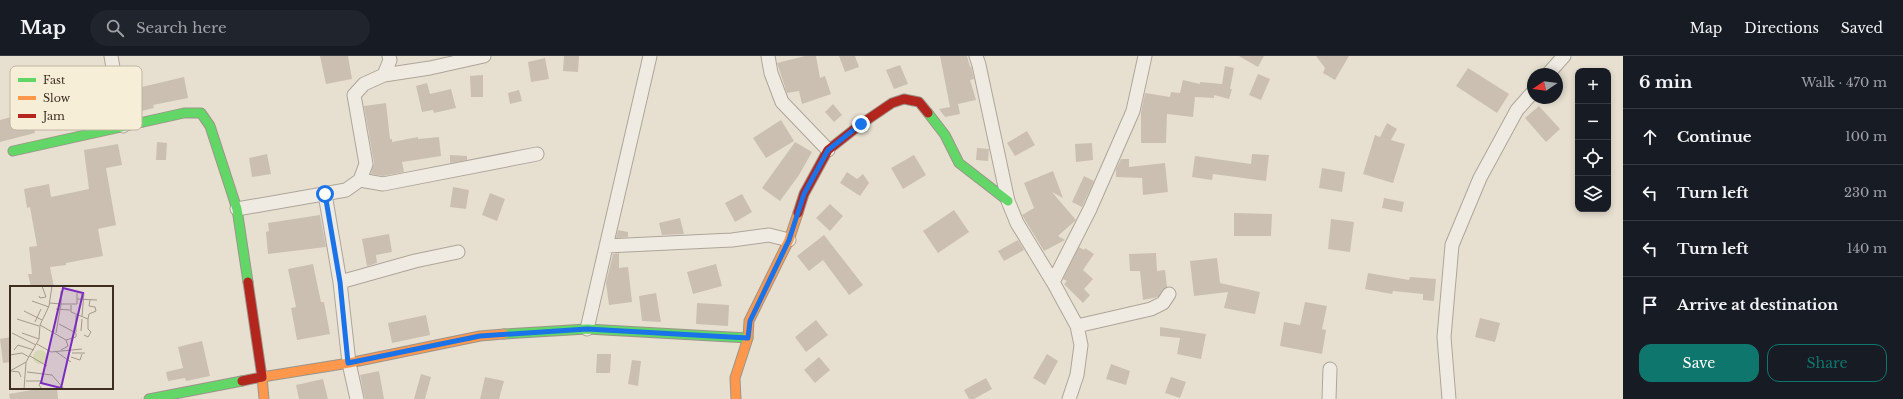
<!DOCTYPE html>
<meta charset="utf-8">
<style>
body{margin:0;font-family:"Libre Baskerville",serif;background:#20242c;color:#f1f3f6}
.controls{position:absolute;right:12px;top:12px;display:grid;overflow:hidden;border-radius:8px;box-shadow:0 2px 6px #0003}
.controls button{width:36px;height:36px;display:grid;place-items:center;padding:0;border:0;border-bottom:1px solid #363941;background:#171b24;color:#f1f3f6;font:20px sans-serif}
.compass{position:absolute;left:1527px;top:12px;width:36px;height:36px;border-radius:50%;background:#171b24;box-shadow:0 2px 6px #0003;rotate:257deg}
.stop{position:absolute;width:12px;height:12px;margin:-9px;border:3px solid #1a73e8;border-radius:50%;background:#fff}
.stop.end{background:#1a73e8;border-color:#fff;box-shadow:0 1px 4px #0008}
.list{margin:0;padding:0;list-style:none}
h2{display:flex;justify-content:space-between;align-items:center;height:52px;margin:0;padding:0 16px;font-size:17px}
h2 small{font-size:13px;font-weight:400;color:#9ea1a6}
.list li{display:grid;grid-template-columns:26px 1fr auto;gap:12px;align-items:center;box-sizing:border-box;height:56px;padding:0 16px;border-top:1px solid #363941}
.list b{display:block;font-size:15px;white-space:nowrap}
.list em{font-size:13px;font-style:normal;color:#9ea1a6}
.actions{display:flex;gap:8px;padding:12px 16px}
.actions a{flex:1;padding:9px 0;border:1px solid #0f766e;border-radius:12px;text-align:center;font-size:14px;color:#0f766e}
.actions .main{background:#0f766e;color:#fff}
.icon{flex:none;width:22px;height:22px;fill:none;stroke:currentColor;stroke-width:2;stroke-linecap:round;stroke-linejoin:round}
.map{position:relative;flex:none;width:1623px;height:343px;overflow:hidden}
header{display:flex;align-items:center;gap:24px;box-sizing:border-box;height:56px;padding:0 20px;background:#171b24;border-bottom:1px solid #363941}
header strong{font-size:19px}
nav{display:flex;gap:22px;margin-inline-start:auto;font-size:14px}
.search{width:280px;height:36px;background:#20242c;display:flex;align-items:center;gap:10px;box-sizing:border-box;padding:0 14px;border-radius:22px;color:#9ea1a6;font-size:15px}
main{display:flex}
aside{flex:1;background:#171b24}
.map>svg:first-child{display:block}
.building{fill:#cbbfb2}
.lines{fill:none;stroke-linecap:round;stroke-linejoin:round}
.street-casing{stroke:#ada599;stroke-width:15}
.fast-casing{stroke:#9c958a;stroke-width:11}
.slow-casing{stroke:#9c958a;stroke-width:11}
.jam-casing{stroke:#9c958a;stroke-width:11}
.street{stroke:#efebe3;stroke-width:13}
.fast{stroke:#63d668;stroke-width:9}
.slow{stroke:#ff974d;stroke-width:9}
.jam{stroke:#b3261e;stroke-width:9}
.route{stroke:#1a73e8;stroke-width:5}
.inset-road{fill:none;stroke:#a3998a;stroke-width:1}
.view{fill:#7b2cbf;fill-opacity:0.15;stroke:#7b2cbf;stroke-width:2}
.inset-edge{fill:none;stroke:#3d2e20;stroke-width:2}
.key{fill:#f7eed8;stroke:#bfb4a1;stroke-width:1}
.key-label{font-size:11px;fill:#3d2e20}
</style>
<header>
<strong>Map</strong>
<div class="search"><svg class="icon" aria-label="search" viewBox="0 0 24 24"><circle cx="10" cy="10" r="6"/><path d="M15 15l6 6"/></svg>Search here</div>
<nav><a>Map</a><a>Directions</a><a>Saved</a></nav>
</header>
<main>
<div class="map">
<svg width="1623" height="343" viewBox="0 0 1623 343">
<rect width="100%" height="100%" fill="#e7e0d1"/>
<path class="building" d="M320 0H348L352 23 326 28Z
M564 0H579L578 16 563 15Z
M805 0H816L820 22 825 20 831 38 802 48 799 35 787 37 777 7Z
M839 0H855L859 11 845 16Z
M940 0H967L970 11 971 10 974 23 970 24 976 44 958 48 960 58 945 61 939 53 950 51Z
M1239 0H1264L1258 11Z
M1316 0H1349L1335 24 1323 17 1325 12Z
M545 2 549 23 531 26 528 6Z
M900 9 908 28 894 33 886 14Z
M1225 10 1234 12 1230 33H1232L1229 43 1214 39V42L1195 41 1193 61 1167 58 1166 87H1141V56L1145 37 1170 41 1171 36 1180 37 1183 24 1200 28V26L1222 28Z
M1468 12 1509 38 1497 57 1456 30Z
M1258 18 1270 23 1261 44 1249 39Z
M483 19V41H471L470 20Z
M184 21 188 42 153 49 154 52 129 58 125 35Z
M427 27 430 38 451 33 456 52 434 57 433 54 422 56 416 30Z
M519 34 522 45 510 48 508 37Z
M386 47 390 83H392V86L418 81V83L439 81 441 100 402 106 404 116 383 120 371 118 374 107 364 50Z
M833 48 842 59 834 66 825 56Z
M1539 50 1560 73 1546 86 1525 62Z
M30 56 35 77 0 86V64Z
M781 64 794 85 766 102 753 82Z
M1387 67 1397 73 1391 84 1405 88 1393 127 1363 118 1375 79 1380 81Z
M1027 75 1035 89 1015 100 1007 87Z
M157 86 167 87 166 104H156Z
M795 86 812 96 799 119 780 145 762 132Z
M1092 87 1093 104 1076 106 1075 88Z
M118 88 122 109 106 112 116 169 98 173 103 200 66 207V209L50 211 54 231H31L28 218H32L29 191 37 190 30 151 27 152 24 133 49 128 51 141 89 133 84 94Z
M977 92 989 93 988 105 976 104Z
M267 98 271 118 252 121 249 102Z
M1252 98 1269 99 1266 125 1213 118 1212 124 1192 121 1195 100 1251 108Z
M450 99 467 100V104L450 107Z
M914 99 926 119 903 133 891 112Z
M1121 103H1129V111L1165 107 1168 136 1143 139 1142 122 1116 121V113Z
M1322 112 1345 116 1342 136 1319 132Z
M1053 115 1063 142 1052 136 1076 164 1058 180 1065 184 1044 195 1022 159 1034 152 1024 127Z
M847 116 857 123 863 118 869 127 860 140 840 127Z
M1084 120 1094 125 1082 151 1072 146Z
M453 131 469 134 466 153 450 151Z
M490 137 505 143 497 165 482 159Z
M742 138 752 156 735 166 725 147Z
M1384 142 1404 146 1402 156 1382 152Z
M830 148 843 160 830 175 816 162Z
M954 154 969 176 938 197 923 175Z
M1234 157 1272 158 1271 180H1234Z
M320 159 326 191 268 198 266 176 269 175 268 167Z
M680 162 684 178 662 179 659 167Z
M1331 163 1354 166 1350 196 1328 193Z
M618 174 628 176V181L616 182Z
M389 178 392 196 376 199 377 207 367 210 362 183Z
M824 179 863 229 849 239 823 204 809 215 797 200Z
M1018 184 1024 194 1004 205 998 195Z
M1079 191 1084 194 1085 192 1094 198 1083 214 1093 223 1084 233 1090 239 1083 247 1064 228 1067 225 1063 223Z
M619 197V212L628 211 632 246 609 249 606 227 613 198Z
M1156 197 1157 215 1165 214 1167 231 1158 241 1143 244 1140 215H1130L1129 198Z
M1217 202 1220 227 1260 236 1255 258 1224 252 1228 236 1194 240 1190 205Z
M313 208 321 246H324L330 278 297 284 291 252 296 251 288 213Z
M716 208 722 230 693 238 687 216Z
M1368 217 1409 224 1410 221 1436 223 1434 245 1423 244V238L1393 235 1392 238 1365 233Z
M656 237 661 266 642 265 639 240Z
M1305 246 1327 250 1322 273 1326 274 1322 298 1280 290 1284 266 1300 269Z
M697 247 729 249 728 270 696 268Z
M426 259 430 279 392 287 388 267Z
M1480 262 1500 267 1495 286 1475 281Z
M816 264 828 279 806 296 795 281Z
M1160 271 1206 278 1201 303 1177 298 1180 282 1160 280Z
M11 281V306L3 307 0 283Z
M202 285 210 320 186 325 185 322 168 325 166 316 183 312 178 291Z
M597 298H611L610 317H596Z
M1047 298 1058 305 1045 329 1033 322Z
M819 301 830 314 815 327 804 314Z
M632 304 641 305 638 330 628 328Z
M1111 308 1130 315 1126 329 1106 323Z
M379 315 384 343H365L360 319Z
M421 318 431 321 425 343H414Z
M485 321 504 325 499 343H480Z
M1171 321 1186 326 1180 342 1165 337Z
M986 322 992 333 974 343H969L964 334Z
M323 323 328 343H299L296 329Z
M43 332H57L58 343H10L9 338Z"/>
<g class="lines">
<g class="street-casing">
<path id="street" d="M111 0 123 70
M768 0 771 17 782 46 828 94
M976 0 979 9 1008 145 1017 167 1053 226 1077 270 1081 289 1077 319 1069 343
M1548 18 1564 0
M384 19 430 12 484 0
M360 124 383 128 537 98
M325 138 340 226 349 307 357 343
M237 153 346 134 360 124 366 108 354 39 364 28 384 19 390 4 389 0
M606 190 732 184 769 179 789 184
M340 226 415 205 458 196
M1053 226 1090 153 1133 55 1145 0
M1077 270 1151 253 1163 247 1169 238
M587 273 650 0
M1329 343 1330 313
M1449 343 1444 281 1452 189 1480 122 1517 54 1533 36"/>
</g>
<g class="fast-casing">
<path id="fast" d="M928 57 945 79 959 107 1008 145
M13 95 184 57H201L210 70 237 153 248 226
M504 278 587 273 748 282
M149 343 242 325"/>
</g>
<g class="slow-casing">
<path id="slow" d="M264 343 262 321 349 307 480 280 504 278
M736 343 735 322 748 282 749 265 789 184 798 157"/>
</g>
<g class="jam-casing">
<path id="jam" d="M798 157 804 138 828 94 861 68 892 47 904 43 919 46 928 57
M242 325 262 321 248 226"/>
</g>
<use href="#street" class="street"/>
<use href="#fast" class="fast"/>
<use href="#slow" class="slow"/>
<use href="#jam" class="jam"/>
</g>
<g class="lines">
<path class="route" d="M325 138 340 226 348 307 480 280 587 273 748 282 750 265 789 184 804 138 828 94 861 68"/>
</g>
<g transform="translate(10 230)">
<rect width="103" height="103" fill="#e7e0d1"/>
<path d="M23 71a7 7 0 1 1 14 0a7 7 0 1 1-14 0Z" fill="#d6d7b3"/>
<path class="inset-road" d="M51 5V18H67V7M29 10 30 12 36 11 32 0M67 13 87 14M22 15 39 21M40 17 51 18 46 47M61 19V26L78 33V43L81 46 78 51 74 49M46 23 60 24M14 25 32 34M72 30 74 7M7 33 29 40M78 33 79 28 86 25 85 21 79 20 80 14M25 36 31 23M49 38 66 47V51L56 54M30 39 56 54 58 60 51 64M71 45 72 33M66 46V29M2 47 26 59M12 47 29 53M27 58 41 66 72 63M4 64 8 59 24 64M45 65 61 76M62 67H75M0 69 12 67 19 71M20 70 37 80M61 71 70 74 72 68M0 85 16 76M1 85 9 86 11 91M17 86 42 89 54 103M16 95H31L29 99 32 103M14 103 16 76 29 53 30 39 39 20 42 0"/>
<path class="view" d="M53 2 73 7 51 102 31 97Z"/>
<rect width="103" height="103" class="inset-edge"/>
</g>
<rect x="10" y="10" width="132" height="64" rx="6" class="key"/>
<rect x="18" y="22" width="18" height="4" fill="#63d668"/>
<rect x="18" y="40" width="18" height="4" fill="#ff974d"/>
<rect x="18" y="58" width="18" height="4" fill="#b3261e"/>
<g class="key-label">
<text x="43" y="28">Fast</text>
<text x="43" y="46">Slow</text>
<text x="43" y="64">Jam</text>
</g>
</svg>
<div class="controls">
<button>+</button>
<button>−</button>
<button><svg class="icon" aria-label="locate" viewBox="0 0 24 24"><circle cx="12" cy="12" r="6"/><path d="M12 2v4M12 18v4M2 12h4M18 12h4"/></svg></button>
<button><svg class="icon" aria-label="layers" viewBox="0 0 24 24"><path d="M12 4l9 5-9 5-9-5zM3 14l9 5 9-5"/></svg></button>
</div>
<svg class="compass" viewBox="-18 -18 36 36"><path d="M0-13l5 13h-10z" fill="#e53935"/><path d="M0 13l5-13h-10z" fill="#9ea1a6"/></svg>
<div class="stop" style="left:325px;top:138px"></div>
<div class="stop end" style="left:861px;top:68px"></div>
</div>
<aside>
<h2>6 min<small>Walk · 470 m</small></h2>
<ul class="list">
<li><svg class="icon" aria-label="ahead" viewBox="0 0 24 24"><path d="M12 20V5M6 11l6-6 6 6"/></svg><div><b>Continue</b></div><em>100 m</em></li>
<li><svg class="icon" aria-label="left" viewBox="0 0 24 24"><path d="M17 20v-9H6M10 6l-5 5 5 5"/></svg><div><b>Turn left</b></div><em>230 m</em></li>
<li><svg class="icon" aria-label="left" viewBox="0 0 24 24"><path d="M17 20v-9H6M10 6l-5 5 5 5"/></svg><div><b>Turn left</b></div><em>140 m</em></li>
<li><svg class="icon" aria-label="arrive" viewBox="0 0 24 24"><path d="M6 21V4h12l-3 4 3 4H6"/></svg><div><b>Arrive at destination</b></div></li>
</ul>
<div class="actions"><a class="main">Save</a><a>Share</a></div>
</aside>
</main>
